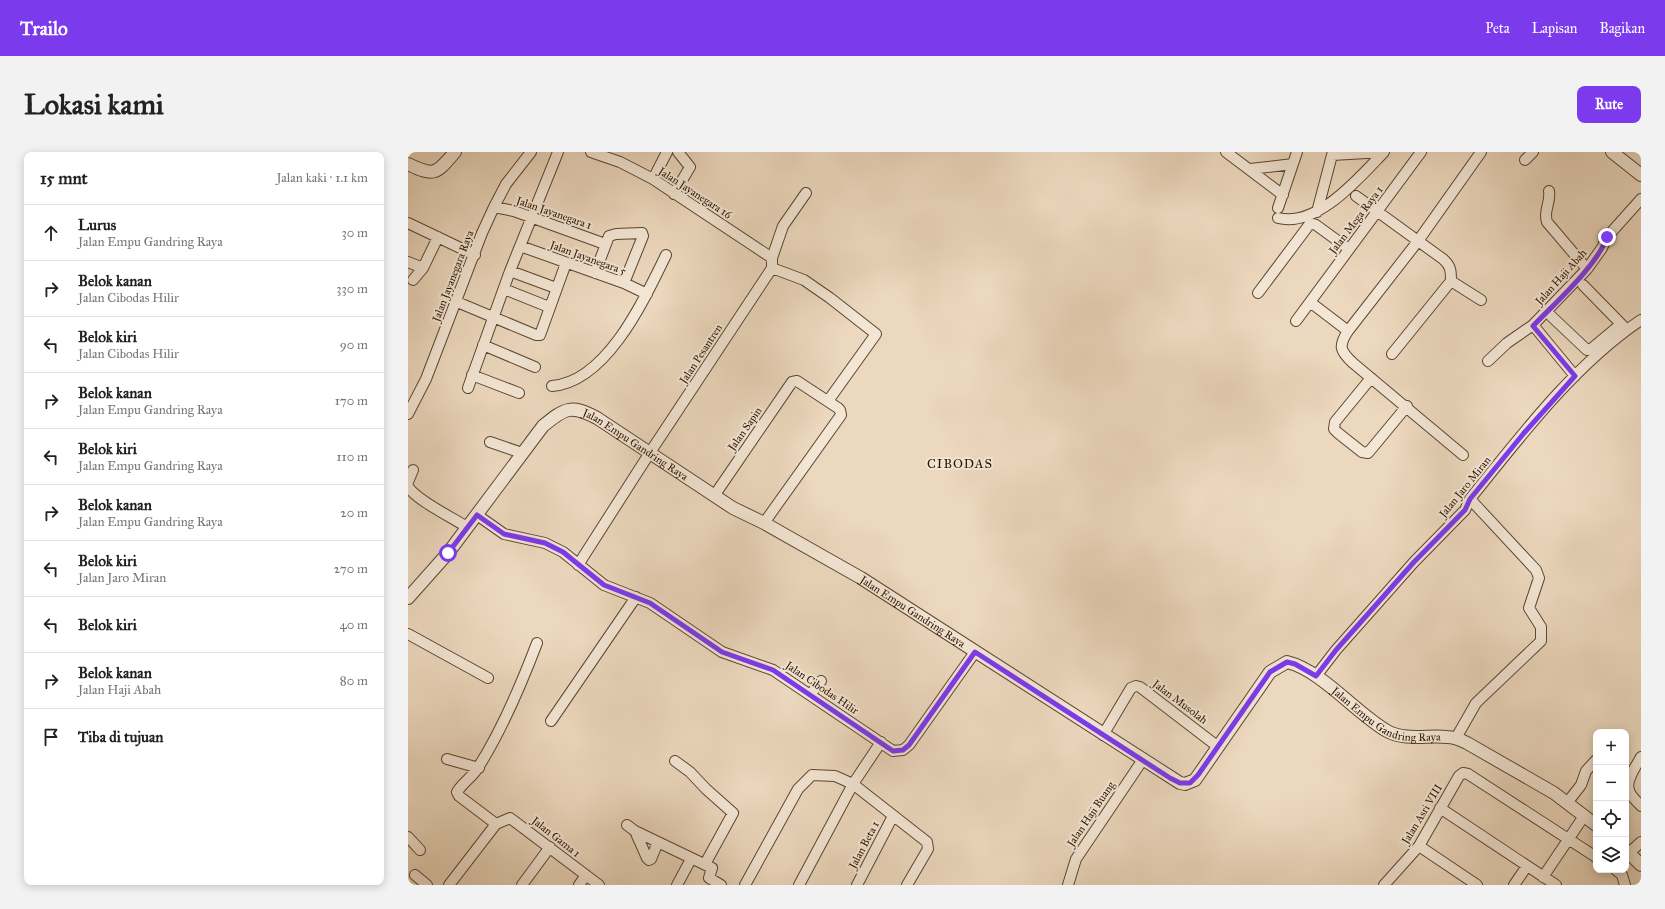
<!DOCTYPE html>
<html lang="id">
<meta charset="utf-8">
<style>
body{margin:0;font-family:"IM FELL Great Primer",serif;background:#f2f2f2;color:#222}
.controls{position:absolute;right:12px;bottom:12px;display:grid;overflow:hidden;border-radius:8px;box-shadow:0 2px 10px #0003}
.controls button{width:36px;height:36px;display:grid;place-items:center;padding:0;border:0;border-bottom:1px solid #e0e0e0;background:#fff;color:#222;font:20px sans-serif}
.stop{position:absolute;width:12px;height:12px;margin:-9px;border:3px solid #7c3aed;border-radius:50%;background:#fff}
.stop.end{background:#7c3aed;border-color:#fff;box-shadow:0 1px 4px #0008}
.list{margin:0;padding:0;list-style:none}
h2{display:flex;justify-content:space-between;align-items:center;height:52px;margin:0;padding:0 16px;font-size:17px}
h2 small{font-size:13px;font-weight:400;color:#767676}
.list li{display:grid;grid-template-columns:26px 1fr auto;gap:12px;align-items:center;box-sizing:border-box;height:56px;padding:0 16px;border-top:1px solid #e0e0e0}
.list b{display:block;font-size:15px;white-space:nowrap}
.list p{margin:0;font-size:13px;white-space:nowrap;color:#767676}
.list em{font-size:13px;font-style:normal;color:#767676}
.icon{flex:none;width:22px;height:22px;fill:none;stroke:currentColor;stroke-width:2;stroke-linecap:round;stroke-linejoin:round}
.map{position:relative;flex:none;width:1233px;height:733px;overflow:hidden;border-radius:8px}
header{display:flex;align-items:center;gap:24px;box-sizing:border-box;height:56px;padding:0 20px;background:#7c3aed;color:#fff}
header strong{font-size:19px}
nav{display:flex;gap:22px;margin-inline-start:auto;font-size:14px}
.intro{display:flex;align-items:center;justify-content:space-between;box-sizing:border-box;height:96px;padding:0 24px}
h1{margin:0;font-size:28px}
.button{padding:10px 18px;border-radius:8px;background:#7c3aed;color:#fff;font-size:14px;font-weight:700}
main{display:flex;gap:24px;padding:0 24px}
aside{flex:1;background:#fff;border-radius:8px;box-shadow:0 2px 10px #0003}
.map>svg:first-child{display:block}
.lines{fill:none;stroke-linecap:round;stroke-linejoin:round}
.minor-casing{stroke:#5c4531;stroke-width:12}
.tertiary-casing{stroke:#5c4531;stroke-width:14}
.minor{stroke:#f3e6d5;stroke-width:10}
.tertiary{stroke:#f3e6d5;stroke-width:12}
.route{stroke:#7c3aed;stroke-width:5}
.labels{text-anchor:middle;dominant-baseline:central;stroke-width:4;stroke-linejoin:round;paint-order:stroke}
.street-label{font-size:11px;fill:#2c1402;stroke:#f3e6d5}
.quarter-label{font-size:13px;letter-spacing:1px;fill:#2c1402;stroke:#f3e6d5}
</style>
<header>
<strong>Trailo</strong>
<nav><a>Peta</a><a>Lapisan</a><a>Bagikan</a></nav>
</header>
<div class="intro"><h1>Lokasi kami</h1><a class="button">Rute</a></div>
<main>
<aside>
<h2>15 mnt<small>Jalan kaki · 1.1 km</small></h2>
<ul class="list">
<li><svg class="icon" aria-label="ahead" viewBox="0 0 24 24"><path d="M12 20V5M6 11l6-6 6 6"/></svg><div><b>Lurus</b><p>Jalan Empu Gandring Raya</p></div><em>30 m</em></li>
<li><svg class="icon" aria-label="right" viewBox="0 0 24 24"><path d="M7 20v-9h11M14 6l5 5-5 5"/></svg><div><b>Belok kanan</b><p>Jalan Cibodas Hilir</p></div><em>330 m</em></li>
<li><svg class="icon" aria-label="left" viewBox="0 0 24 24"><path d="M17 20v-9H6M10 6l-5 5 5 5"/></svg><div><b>Belok kiri</b><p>Jalan Cibodas Hilir</p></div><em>90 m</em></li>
<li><svg class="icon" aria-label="right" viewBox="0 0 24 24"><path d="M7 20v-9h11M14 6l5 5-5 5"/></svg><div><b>Belok kanan</b><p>Jalan Empu Gandring Raya</p></div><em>170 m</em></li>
<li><svg class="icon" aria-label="left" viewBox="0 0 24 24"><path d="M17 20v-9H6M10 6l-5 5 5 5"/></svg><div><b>Belok kiri</b><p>Jalan Empu Gandring Raya</p></div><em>110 m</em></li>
<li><svg class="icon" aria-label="right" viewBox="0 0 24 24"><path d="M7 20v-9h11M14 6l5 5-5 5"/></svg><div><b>Belok kanan</b><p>Jalan Empu Gandring Raya</p></div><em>20 m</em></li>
<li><svg class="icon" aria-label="left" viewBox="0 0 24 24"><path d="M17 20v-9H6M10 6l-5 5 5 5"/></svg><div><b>Belok kiri</b><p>Jalan Jaro Miran</p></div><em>270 m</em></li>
<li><svg class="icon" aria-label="left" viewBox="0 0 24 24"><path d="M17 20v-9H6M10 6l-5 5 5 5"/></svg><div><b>Belok kiri</b></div><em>40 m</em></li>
<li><svg class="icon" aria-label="right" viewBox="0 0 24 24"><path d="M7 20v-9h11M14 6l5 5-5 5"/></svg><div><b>Belok kanan</b><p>Jalan Haji Abah</p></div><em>80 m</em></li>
<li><svg class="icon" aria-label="arrive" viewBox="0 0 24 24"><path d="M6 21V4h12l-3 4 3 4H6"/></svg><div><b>Tiba di tujuan</b></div></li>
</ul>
</aside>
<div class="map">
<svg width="1233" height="733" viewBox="0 0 1233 733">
<rect width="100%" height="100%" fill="#ecd8be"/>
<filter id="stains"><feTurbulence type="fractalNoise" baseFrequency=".005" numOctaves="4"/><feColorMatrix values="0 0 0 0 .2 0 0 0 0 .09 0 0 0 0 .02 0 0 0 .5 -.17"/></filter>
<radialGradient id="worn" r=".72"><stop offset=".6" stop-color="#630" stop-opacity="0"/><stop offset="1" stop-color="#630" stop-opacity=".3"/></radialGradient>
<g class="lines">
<g class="minor-casing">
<path id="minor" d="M183 0 212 10 245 27 364 106V116
M818 0 875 43
M1117 8 1125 0
M842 17 885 12
M245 27 259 0
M1141 39C1143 52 1135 58 1139 70L1179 117
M266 42 282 15 270 0
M948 44 1035 107C1043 114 1043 119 1043 129L984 202
M86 55 106 59 197 92
M870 56 889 0
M909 60 924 3 976 0
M870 66C909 76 951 26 976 0
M0 71 67 103
M112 94 216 131 239 142
M364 106 375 74 398 41
M0 110 15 116
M364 116 396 128 422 146 468 182 420 249
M102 119 148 136
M187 121 201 84 208 82 234 81 235 84 216 131
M5 128 15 116 30 85
M1043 129 1073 148
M1175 133 1217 176
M96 137 141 155
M850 141 901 73 905 72 908 73 941 97
M49 150 128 183H132L158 111
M902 150 940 179
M1143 164 1179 198 1183 197 1213 172
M888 169 1013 0
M1125 173 1167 224
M75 193 127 215
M1080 209 1099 191 1125 173 1179 117 1194 96 1199 85 1233 47
M64 223 111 241
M963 226 927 270 926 277 930 281 954 300 960 301 999 254
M144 234C199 230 237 146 258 103
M60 236 102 119 150 0
M0 262 18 227 74 81 86 55 98 32 123 0
M82 290 114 301
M1055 303 945 211C932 199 930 194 940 179L1010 89 1073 0
M0 330 5 318
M0 334C6 347 45 366 59 375
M306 344 384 230 389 229 430 256 432 258 433 263 356 371
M69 363 96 382 137 391 155 400 196 433 242 451 314 500 365 518 485 599 495 598 501 593 567 500
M170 413 241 302 364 116
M0 482 80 526
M908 524 928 498 1006 410 1057 358 1062 347C1112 285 1166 213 1233 168
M402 543 413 529
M143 569 228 445
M695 583 723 536 728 534 732 535 809 594
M1048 586 1068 551 1133 489V475L1121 456 1131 426 1128 418 1062 347
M1233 605C1229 613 1217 628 1221 638 1222 644 1229 649 1233 654
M39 607 71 616
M267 609 282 620 298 637 325 661 297 712
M1159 651 1173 633 1178 619 1188 608
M1032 656 1148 733
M88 672 51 644 49 640C55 630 66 624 71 614 95 576 113 533 129 491
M219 673 227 679 304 716 301 726 313 733
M227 679 239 706 241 708 243 707 250 690
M0 685 12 698
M1011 694 1069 733
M1221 701 1233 690
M1208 718 1214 723 1217 733
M7 723 19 733
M1135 725 1176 664
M41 733 88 672 102 666 191 733
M114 733 142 695
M171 733 178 723
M269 733 283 707
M337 733 390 637 404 623 427 624 445 632 519 690 520 697 499 733
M391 733 445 632 473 590
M449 733 485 664
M660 733 668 707 734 609
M976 733 1011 694 1051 624 1055 621 1060 622 1188 705
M1106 733 1119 714"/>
</g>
<g class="tertiary-casing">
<g id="tertiary">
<path d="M1204 0 1233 23"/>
<path d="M0 12C27 25 28 22 47 0"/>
<path id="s1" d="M0 446 40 401 135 274C157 256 163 252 189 266L325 356 356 371 453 426 772 631 777 632 787 628 862 520 879 510C913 518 948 561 979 579 997 589 1020 583 1039 585 1047 585 1053 588 1059 591L1146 641 1188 673"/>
<path d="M1218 698 1233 713"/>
</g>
</g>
<use href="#minor" class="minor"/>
<use href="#tertiary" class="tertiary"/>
</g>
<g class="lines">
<path class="route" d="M40 401 69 363 96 382 137 391 155 400 196 433 242 451 314 500 365 518 485 599 495 598 501 593 567 500 762 626 772 631H782L790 623 862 520 879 510 887 512 908 524 928 498 1006 410 1057 358 1062 347 1116 281 1167 224 1125 174C1147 151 1189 114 1199 85"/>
</g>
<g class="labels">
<g class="street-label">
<text transform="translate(287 41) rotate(33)">Jalan Jayanegara 16</text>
<text transform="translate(146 61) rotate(19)">Jalan Jayanegara 1</text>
<text transform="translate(948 68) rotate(-53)">Jalan Mega Raya 1</text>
<text transform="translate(180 106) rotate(20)">Jalan Jayanegara 5</text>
<text transform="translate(45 124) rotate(-69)">Jalan Jayanegara Raya</text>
<text transform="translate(1153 125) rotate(-48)">Jalan Haji Abah</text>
<text transform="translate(293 202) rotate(-57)">Jalan Pesantren</text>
<text transform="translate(337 277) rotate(-55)">Jalan Sapin</text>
<text stroke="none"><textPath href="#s1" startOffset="326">Jalan Empu Gandring Raya</textPath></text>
<text transform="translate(1057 335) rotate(-51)">Jalan Jaro Miran</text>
<text stroke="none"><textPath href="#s1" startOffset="650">Jalan Empu Gandring Raya</textPath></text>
<text transform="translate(414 536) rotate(34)">Jalan Cibodas Hilir</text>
<text transform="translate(772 550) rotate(37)">Jalan Musolah</text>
<text stroke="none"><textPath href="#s1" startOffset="1250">Jalan Empu Gandring Raya</textPath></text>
<text transform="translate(683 662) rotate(-56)">Jalan Haji Buang</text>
<text transform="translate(1014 662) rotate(-59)">Jalan Asri VIII</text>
<text transform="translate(148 685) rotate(38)">Jalan Gama 1</text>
<text transform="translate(456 693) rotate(-62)">Jalan Beta 1</text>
</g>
<g class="quarter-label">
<text x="552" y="312">CIBODAS</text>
</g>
</g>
<rect width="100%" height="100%" filter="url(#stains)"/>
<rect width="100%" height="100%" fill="url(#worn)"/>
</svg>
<div class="controls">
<button>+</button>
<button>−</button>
<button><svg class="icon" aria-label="locate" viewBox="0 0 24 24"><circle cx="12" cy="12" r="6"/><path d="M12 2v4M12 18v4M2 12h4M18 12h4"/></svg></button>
<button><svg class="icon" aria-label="layers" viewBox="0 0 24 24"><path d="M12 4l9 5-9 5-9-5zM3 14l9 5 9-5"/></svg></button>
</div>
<div class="stop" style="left:40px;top:401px"></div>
<div class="stop end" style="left:1199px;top:85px"></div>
</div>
</main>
